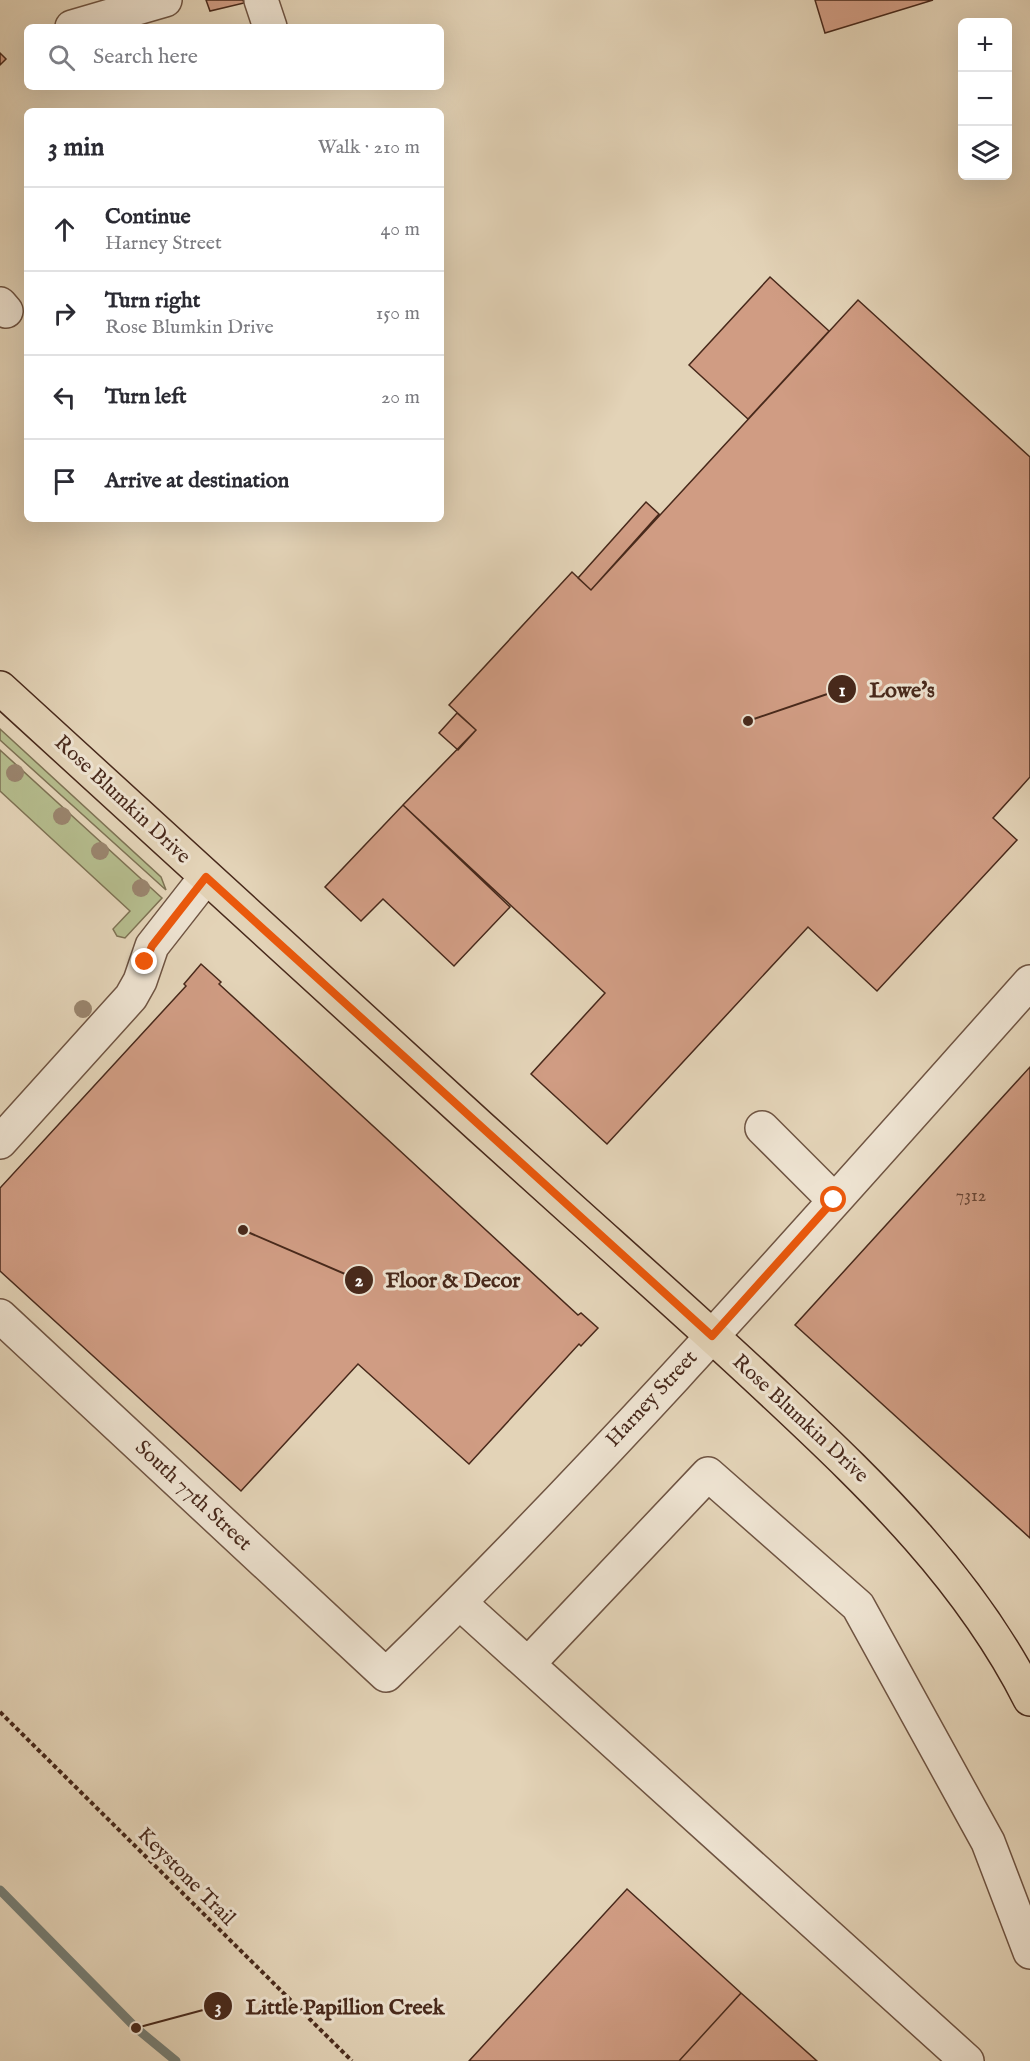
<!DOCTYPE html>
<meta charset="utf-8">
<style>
body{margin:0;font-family:"IM FELL English",serif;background:#f7f7f7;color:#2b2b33}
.controls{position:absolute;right:18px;top:18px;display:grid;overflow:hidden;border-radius:9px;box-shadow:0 6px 24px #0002}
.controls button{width:54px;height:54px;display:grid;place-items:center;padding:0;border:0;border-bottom:2px solid #e1e1e2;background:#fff;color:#2b2b33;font:30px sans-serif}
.stop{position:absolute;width:18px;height:18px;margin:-14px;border:4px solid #ea580c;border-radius:50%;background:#fff}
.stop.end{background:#ea580c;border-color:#fff;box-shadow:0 2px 6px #0008}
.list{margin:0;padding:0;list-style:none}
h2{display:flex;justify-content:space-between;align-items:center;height:78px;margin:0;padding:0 24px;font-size:26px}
h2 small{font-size:20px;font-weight:400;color:#7c7c81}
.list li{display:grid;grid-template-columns:39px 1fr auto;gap:18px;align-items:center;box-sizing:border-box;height:84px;padding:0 24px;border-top:2px solid #e1e1e2}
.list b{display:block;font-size:22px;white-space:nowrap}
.list p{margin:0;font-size:20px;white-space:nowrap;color:#7c7c81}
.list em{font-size:20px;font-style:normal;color:#7c7c81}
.icon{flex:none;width:33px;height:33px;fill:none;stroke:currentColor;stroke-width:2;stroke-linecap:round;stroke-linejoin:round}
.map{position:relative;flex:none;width:1030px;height:2061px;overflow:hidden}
.search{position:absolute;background:#fff;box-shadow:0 6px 24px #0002;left:24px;top:24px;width:420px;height:66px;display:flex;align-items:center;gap:15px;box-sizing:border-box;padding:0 21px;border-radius:9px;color:#7c7c81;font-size:22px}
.panel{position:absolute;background:#fff;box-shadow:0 6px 24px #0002;left:24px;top:108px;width:420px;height:414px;border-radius:9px}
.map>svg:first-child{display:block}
.green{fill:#b5bc8d;stroke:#7e7254;stroke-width:1.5}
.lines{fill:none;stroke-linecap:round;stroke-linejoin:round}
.stream{stroke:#767e75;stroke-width:9}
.building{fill:#d09c83;stroke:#48291b;stroke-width:1.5}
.minor-casing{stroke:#6f5442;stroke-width:36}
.major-casing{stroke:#48291b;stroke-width:36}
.path{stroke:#48291b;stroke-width:4;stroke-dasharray:4.5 3;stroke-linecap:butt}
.minor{stroke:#ede2d0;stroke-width:33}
.major{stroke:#e3d3b7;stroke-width:33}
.tree{fill:#9a856e}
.route{stroke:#ea580c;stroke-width:8}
.labels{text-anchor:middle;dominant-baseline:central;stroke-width:6;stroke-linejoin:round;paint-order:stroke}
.number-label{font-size:18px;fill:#6a4635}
.street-label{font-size:21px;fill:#48291b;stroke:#ede2d0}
.leader{fill:none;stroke:#48291b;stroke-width:2}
.callout-dot{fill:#48291b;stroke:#ede2d0;stroke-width:2}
.mark-label{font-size:18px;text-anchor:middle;font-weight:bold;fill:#fff}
.callout-label{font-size:22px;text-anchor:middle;font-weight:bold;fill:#48291b;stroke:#ede2d0;stroke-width:6;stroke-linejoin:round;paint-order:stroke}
</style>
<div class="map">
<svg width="1030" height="2061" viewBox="0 0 1030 2061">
<rect width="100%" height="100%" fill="#e3d3b7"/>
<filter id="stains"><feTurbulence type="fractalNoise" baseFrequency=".00333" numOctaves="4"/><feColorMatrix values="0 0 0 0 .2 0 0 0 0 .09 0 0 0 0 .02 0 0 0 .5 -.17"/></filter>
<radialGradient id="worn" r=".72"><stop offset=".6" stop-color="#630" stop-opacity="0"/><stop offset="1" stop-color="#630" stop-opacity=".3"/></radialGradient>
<path class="green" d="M0 729 161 877 166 890 0 740Z
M0 750 162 898 125 938 117 936 113 929 130 911 0 791Z"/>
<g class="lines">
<path class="stream" d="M0 1890 136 2028 176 2061"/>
</g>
<path class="building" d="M206 0H243L244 3 210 11Z
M815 0H933L825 33Z
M0 53 6 59 0 65Z
M770 277 829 331 748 419 689 365Z
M858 300 1030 457V777L993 818 1017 840 877 991 808 927 607 1144 531 1074 605 993 403 805 476 730 449 705 572 572 591 590Z
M646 502 659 514 591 590 578 578Z
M457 713 476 730 458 750 439 733Z
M403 805 510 907 454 966 383 899 361 921 325 887Z
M201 964 221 982 219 984 578 1315 581 1313 598 1328 581 1346 579 1344 469 1464 358 1364 241 1491 0 1271V1188L186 986 184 984Z
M1030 1067V1538L795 1325Z
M627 1889 741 1993 679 2061H469Z
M741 1993 817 2061H679Z"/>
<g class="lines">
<g class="minor-casing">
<path id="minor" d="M261 0 270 27
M72 27 165 0
M0 304 6 311
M762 1128 834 1200
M0 1142 131 997 140 981 152 946 206 877
M0 1316 386 1675C612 1455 820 1217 1030 982
M460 1603 967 2061
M528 1664 708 1474 858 1606 988 1842 1030 1952"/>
</g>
<g class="major-casing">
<path id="major" d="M0 688C190 862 379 1036 570 1208 640 1271 711 1334 780 1399 876 1489 970 1580 1030 1699"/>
</g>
<path class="path" d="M0 1712 352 2061"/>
<use href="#minor" class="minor"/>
<use href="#major" class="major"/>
</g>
<g class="tree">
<circle cx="15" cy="773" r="9"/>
<circle cx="62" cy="816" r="9"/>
<circle cx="100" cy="851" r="9"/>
<circle cx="141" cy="888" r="9"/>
<circle cx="83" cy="1009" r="9"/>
</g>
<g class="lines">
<path class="route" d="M145 962 152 946 206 877 712 1336 834 1200"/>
</g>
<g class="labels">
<g class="number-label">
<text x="971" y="1196">7312</text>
</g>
<g class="street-label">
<text transform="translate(122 800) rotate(43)">Rose Blumkin Drive</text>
<text transform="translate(652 1399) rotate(-47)">Harney Street</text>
<text transform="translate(800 1419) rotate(43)">Rose Blumkin Drive</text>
<text transform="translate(193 1496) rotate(43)">South 77th Street</text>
<text transform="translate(186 1877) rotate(45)">Keystone Trail</text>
</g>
</g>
<path class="leader" d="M748 721L842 689M243 1230L359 1280M136 2028L218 2006"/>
<g class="callout-dot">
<circle cx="748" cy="721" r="6"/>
<circle cx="243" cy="1230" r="6"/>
<circle cx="136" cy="2028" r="6"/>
<circle cx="842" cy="689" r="15"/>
<circle cx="359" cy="1280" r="15"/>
<circle cx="218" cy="2006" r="15"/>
</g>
<g class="mark-label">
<text x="842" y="696">1</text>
<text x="359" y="1286">2</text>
<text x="218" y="2013">3</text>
</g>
<g class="callout-label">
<text x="902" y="697">Lowe's</text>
<text x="453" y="1287">Floor &amp; Decor</text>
<text x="345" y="2014">Little Papillion Creek</text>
</g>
<rect width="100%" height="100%" filter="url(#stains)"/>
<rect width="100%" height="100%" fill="url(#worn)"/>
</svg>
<div class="controls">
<button>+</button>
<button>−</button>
<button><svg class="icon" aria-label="layers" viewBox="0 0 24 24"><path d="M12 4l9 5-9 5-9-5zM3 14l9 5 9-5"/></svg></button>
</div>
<div class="stop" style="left:834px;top:1200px"></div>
<div class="stop end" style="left:145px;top:962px"></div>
<div class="search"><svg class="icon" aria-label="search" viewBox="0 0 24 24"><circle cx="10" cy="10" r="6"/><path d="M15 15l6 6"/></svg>Search here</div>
<section class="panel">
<h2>3 min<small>Walk · 210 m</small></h2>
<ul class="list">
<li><svg class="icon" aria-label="ahead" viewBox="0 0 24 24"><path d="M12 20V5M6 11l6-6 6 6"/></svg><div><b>Continue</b><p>Harney Street</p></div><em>40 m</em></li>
<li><svg class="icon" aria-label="right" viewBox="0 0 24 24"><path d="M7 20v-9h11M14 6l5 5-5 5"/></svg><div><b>Turn right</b><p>Rose Blumkin Drive</p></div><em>150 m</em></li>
<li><svg class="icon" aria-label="left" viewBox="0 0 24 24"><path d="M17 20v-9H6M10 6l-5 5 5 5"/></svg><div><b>Turn left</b></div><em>20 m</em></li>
<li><svg class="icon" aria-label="arrive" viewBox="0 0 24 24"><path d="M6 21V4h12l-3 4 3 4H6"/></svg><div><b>Arrive at destination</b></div></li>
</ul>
</section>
</div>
